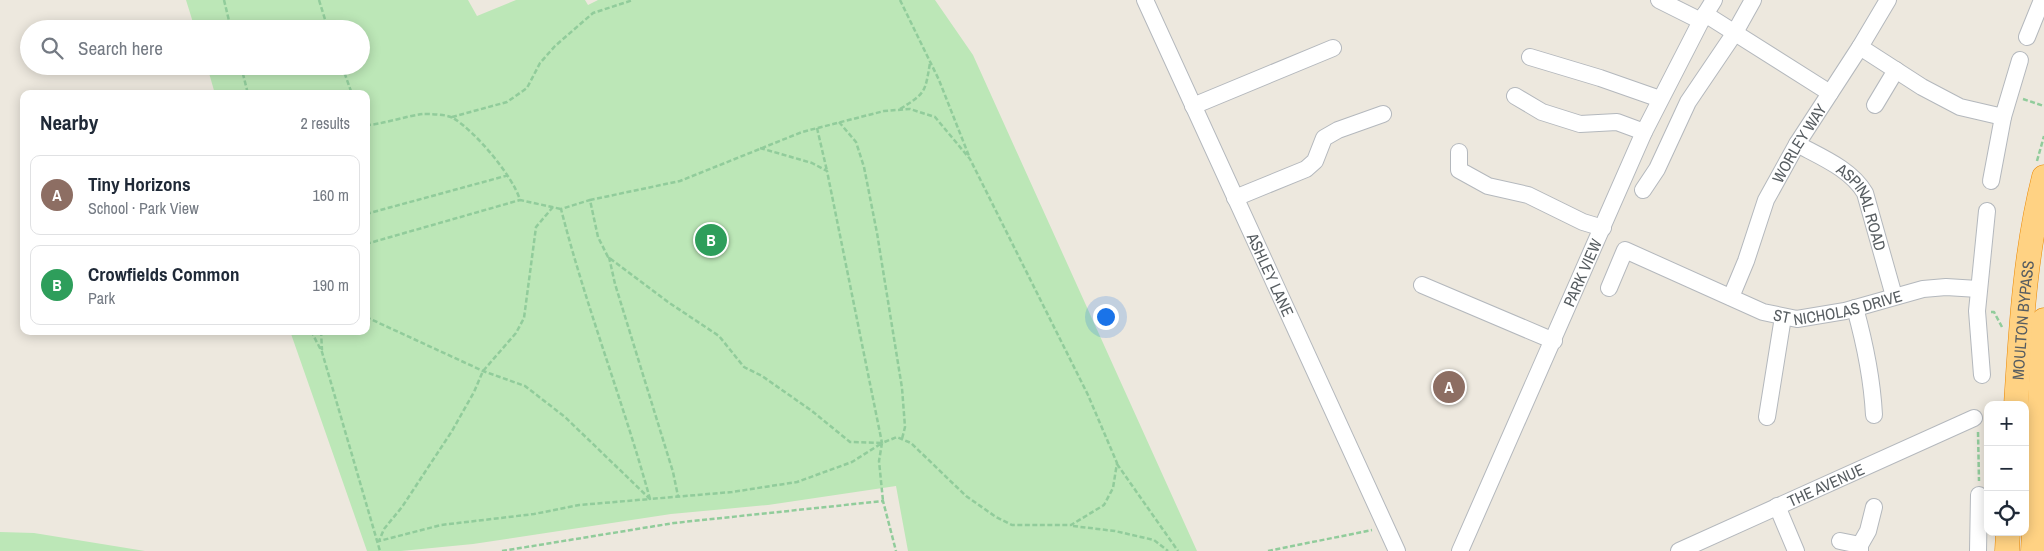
<!DOCTYPE html>
<meta charset="utf-8">
<style>
body{margin:0;font-family:"Archivo Narrow",sans-serif;background:#f2f2f3;color:#1f2937}
.controls{position:absolute;right:15px;bottom:15px;display:grid;overflow:hidden;border-radius:10px;box-shadow:0 2px 12px #0003}
.controls button{width:45px;height:45px;display:grid;place-items:center;padding:0;border:0;border-bottom:1px solid #e0e1e3;background:#fff;color:#1f2937;font:25px sans-serif}
.you{position:absolute;left:1105px;top:316px;width:18px;height:18px;margin:-12px;border:4px solid #fff;border-radius:50%;background:#1a73e8;box-shadow:0 0 0 8px #1a73e833}
.badge{display:grid;place-items:center;width:32px;height:32px;border-radius:50%;background:#0b8043;color:#fff;font-size:16px;font-weight:700}
.pin{position:absolute;translate:-50% -50%;border:2px solid #fff;box-shadow:0 1px 5px #0006}
.list{margin:0;padding:0;list-style:none}
h2{display:flex;justify-content:space-between;align-items:center;height:65px;margin:0;padding:0 20px;font-size:21px}
h2 small{font-size:16px;font-weight:400;color:#747a83}
.list li{display:grid;grid-template-columns:32px 1fr auto;gap:15px;align-items:center;box-sizing:border-box;height:80px;margin:0 10px 10px;padding:0 10px;border:1px solid #e0e1e3;border-radius:10px}
.list b{display:block;font-size:19px;white-space:nowrap}
.list p{margin:0;font-size:16px;white-space:nowrap;color:#747a83}
.list em{font-size:16px;font-style:normal;color:#747a83}
.icon{flex:none;width:28px;height:28px;fill:none;stroke:currentColor;stroke-width:2;stroke-linecap:round;stroke-linejoin:round}
.map{position:relative;flex:none;width:2044px;height:551px;overflow:hidden}
.search{position:absolute;background:#fff;box-shadow:0 2px 12px #0003;left:20px;top:20px;width:350px;height:55px;display:flex;align-items:center;gap:12px;box-sizing:border-box;padding:0 18px;border-radius:28px;color:#747a83;font-size:19px}
.panel{position:absolute;background:#fff;box-shadow:0 2px 12px #0003;left:20px;top:90px;width:350px;height:245px;border-radius:10px}
.map>svg:first-child{display:block}
.green{fill:#bce7b7}
.lines{fill:none;stroke-linecap:round;stroke-linejoin:round}
.minor-casing{stroke:#b4b8bd;stroke-width:18}
.highway-casing{stroke:#eb8700;stroke-width:25}
.path{stroke:#91cc9b;stroke-width:2.5;stroke-dasharray:5 2.5;stroke-linecap:butt}
.minor{stroke:#fff;stroke-width:16}
.highway{stroke:#ffd283;stroke-width:24}
.labels{text-anchor:middle;dominant-baseline:central;stroke-width:4;stroke-linejoin:round;paint-order:stroke}
.street-label{font-size:16px;fill:#575d61;stroke:#fff}
</style>
<div class="map">
<svg width="2044" height="551" viewBox="0 0 2044 551">
<rect width="100%" height="100%" fill="#ede8de"/>
<path class="green" d="M186 0H468L477 16 516 0H585L588 5 598 0H935L973 55 1197 551H908L896 486 768 505 671 514 473 544 401 551H367L290 331H366V94H215L207 66H361V29H195Z
M0 532 34 533 145 551H0Z"/>
<g class="lines">
<g class="minor-casing">
<g id="minor">
<path id="s1" d="M1145 0 1397 551"/>
<path d="M1659 0 1701 21"/>
<path d="M1705 14 1830 93"/>
<path d="M2027 37 2042 0"/>
<path d="M1860 47 1922 87 1960 107 2003 117 2020 60"/>
<path d="M1530 57 1600 78 1660 99"/>
<path d="M1515 96 1542 112 1580 124 1617 122 1644 132"/>
<path d="M1875 105 1896 70"/>
<path d="M1193 106 1333 48"/>
<path id="s2" d="M1797 144C1821 157 1851 169 1865 193L1894 296"/>
<path d="M1459 152V170L1488 186 1528 195 1583 222 1603 228"/>
<path d="M1991 181 2003 117"/>
<path d="M1643 190 1657 169 1688 102 1734 34 1753 0"/>
<path d="M1235 198 1306 169 1315 161 1324 138 1338 130 1383 114"/>
<path d="M1422 285 1554 341"/>
<path id="s3" d="M1609 288 1625 250 1763 312 1797 319 1845 311 1923 289 1946 287 1978 289"/>
<path id="s4" d="M1731 297 1746 261 1766 200 1797 144 1860 47 1888 0"/>
<path d="M1855 308C1865 344 1872 377 1874 415"/>
<path d="M1982 375 1977 311 1987 211"/>
<path d="M1767 417 1783 317"/>
<path d="M1777 506 1796 551"/>
<path d="M1840 541 1860 545"/>
<path id="s5" d="M1460 551 1644 132 1701 21 1714 0"/>
<path id="s6" d="M1679 551 1974 418"/>
<path d="M1860 551V545L1868 531 1874 507"/>
<path d="M1978 551 1979 495"/>
</g>
</g>
<g class="highway-casing">
<g id="highway">
<path id="s7" d="M2016 405C2021 328 2025 252 2044 177"/>
<path d="M2007 551 2008 532"/>
<path d="M2033 551 2044 320"/>
</g>
</g>
<path class="path" d="M224 0 231 29
M319 0 328 29
M900 0 939 80 969 156
M241 66 248 94
M342 66 352 94
M2023 99 2044 106
M900 109C926 93 925 92 930 63
M452 117 507 102 527 88 540 63 555 46 593 13 633 0
M839 122 856 142 864 167 877 233 902 388 905 427 902 439
M366 125C380 125 406 116 423 114 430 114 446 114 453 118 475 131 513 176 520 200L561 209
M817 128 827 171
M760 148 812 163 827 171 882 443
M2037 161 2044 136
M553 207 536 227 524 318 516 333 483 371 474 392 452 431 402 507 384 529 379 541 441 525 534 514 579 505 650 499C623 401 586 307 561 209L590 200
M366 214 509 175
M366 244 520 200
M609 257 615 284 673 472 678 496
M1991 312H1994L2002 327
M366 317 483 371 525 386 565 417 650 499 732 492 797 482 852 462 882 443 850 442 812 411 762 376 744 367 719 336 668 302 608 257 598 237 590 200 680 181 802 132 884 111 910 109 935 117 970 159 1088 395 1117 463 1113 488 1104 505 1071 525H1012L996 517 966 496 911 443 897 437 882 443 879 461 883 501
M311 331 322 352 380 551
M321 331 322 350
M1978 432 1979 481
M1117 464 1178 551
M1073 526 1115 531 1154 540 1168 551
M502 551 674 523 883 501 896 551
M1268 551 1372 530"/>
<use href="#minor" class="minor"/>
<use href="#highway" class="highway"/>
</g>
<g class="labels">
<g class="street-label">
<text stroke="none"><textPath href="#s4" startOffset="169">WORLEY WAY</textPath></text>
<text stroke="none"><textPath href="#s2" startOffset="96">ASPINAL ROAD</textPath></text>
<text stroke="none"><textPath href="#s5" startOffset="304">PARK VIEW</textPath></text>
<text stroke="none"><textPath href="#s1" startOffset="302">ASHLEY LANE</textPath></text>
<text stroke="none"><textPath href="#s3" startOffset="269">ST NICHOLAS DRIVE</textPath></text>
<text stroke="none"><textPath href="#s7" startOffset="85">MOULTON BYPASS</textPath></text>
<text stroke="none"><textPath href="#s6" startOffset="161">THE AVENUE</textPath></text>
</g>
</g>
</svg>
<div class="controls">
<button>+</button>
<button>−</button>
<button><svg class="icon" aria-label="locate" viewBox="0 0 24 24"><circle cx="12" cy="12" r="6"/><path d="M12 2v4M12 18v4M2 12h4M18 12h4"/></svg></button>
</div>
<div class="you"></div>
<div class="pin badge" style="left:1449px;top:387px;background:#8d6e63">A</div>
<div class="pin badge" style="left:711px;top:240px;background:#2e9e5b">B</div>
<div class="search"><svg class="icon" aria-label="search" viewBox="0 0 24 24"><circle cx="10" cy="10" r="6"/><path d="M15 15l6 6"/></svg>Search here</div>
<section class="panel">
<h2>Nearby<small>2 results</small></h2>
<ul class="list">
<li><span class="badge" style="background:#8d6e63">A</span><div><b>Tiny Horizons</b><p>School · Park View</p></div><em>160 m</em></li>
<li><span class="badge" style="background:#2e9e5b">B</span><div><b>Crowfields Common</b><p>Park</p></div><em>190 m</em></li>
</ul>
</section>
</div>
